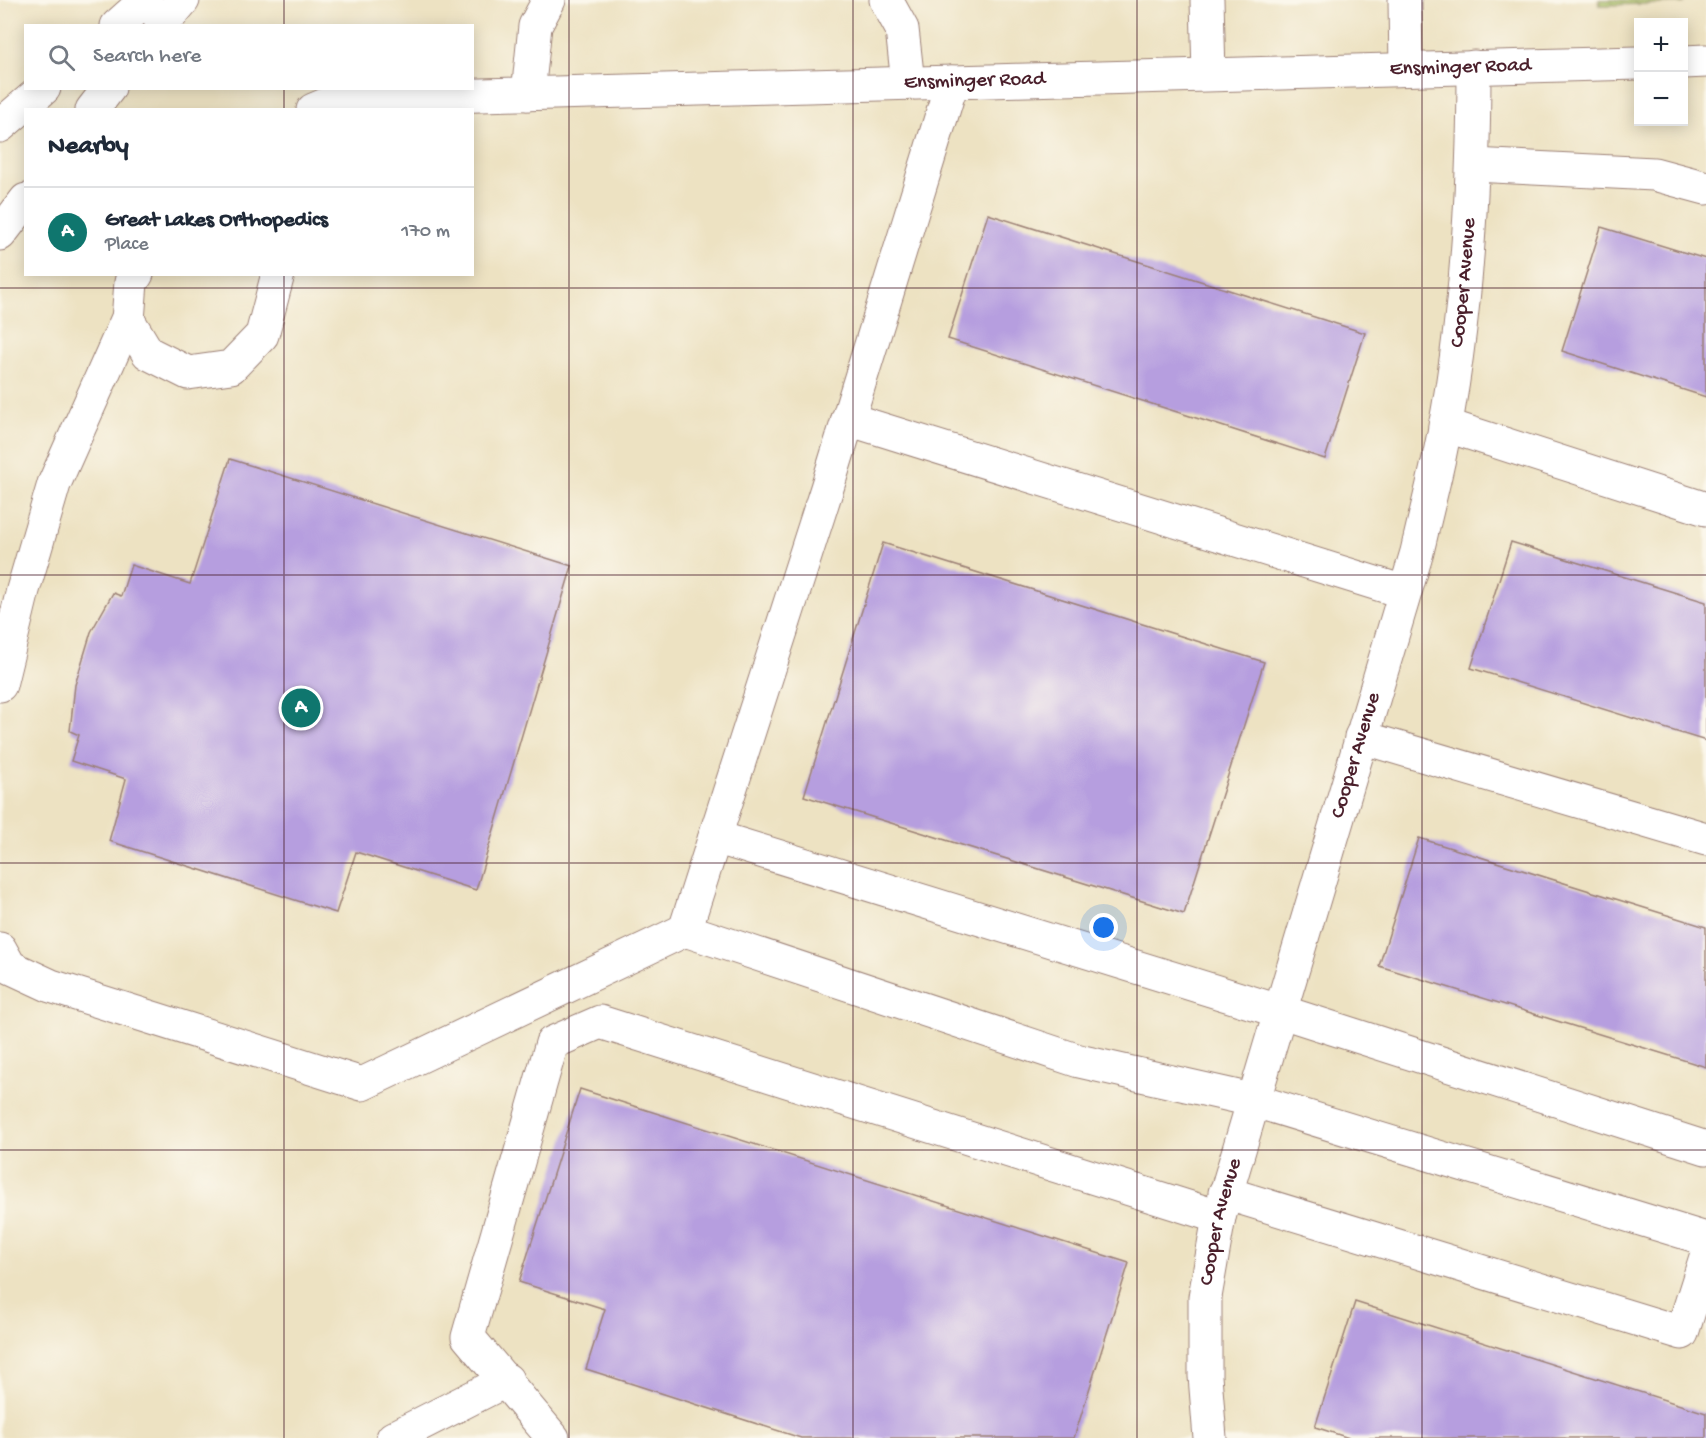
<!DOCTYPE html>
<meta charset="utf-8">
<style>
body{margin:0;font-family:"Gochi Hand",sans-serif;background:#f6f6f7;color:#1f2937}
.controls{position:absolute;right:18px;top:18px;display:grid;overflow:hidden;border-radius:0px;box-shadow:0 3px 15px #0003}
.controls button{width:54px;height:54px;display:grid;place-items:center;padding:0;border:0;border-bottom:2px solid #e0e1e3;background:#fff;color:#1f2937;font:30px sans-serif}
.you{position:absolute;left:1104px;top:928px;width:21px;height:21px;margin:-15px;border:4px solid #fff;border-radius:50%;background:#1a73e8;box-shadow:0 0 0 9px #1a73e833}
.badge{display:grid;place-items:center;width:39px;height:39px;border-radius:50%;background:#0f766e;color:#fff;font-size:20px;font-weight:700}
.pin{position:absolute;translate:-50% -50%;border:3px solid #fff;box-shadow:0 2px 6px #0006}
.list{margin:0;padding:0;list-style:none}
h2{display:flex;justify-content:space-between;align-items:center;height:78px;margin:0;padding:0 24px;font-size:26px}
h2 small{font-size:20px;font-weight:400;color:#747a83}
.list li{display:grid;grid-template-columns:39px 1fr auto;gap:18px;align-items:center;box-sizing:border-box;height:90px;padding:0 24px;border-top:2px solid #e0e1e3}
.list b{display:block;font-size:22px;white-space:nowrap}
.list p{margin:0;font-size:20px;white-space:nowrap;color:#747a83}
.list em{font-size:20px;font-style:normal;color:#747a83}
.icon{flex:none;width:33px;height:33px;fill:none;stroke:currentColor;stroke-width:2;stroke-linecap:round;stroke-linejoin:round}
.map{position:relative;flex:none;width:1706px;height:1438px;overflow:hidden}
.search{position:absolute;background:#fff;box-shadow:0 3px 15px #0003;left:24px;top:24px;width:450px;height:66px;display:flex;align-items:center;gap:15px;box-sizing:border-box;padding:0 21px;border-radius:0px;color:#747a83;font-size:22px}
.panel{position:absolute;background:#fff;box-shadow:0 3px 15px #0003;left:24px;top:108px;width:450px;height:168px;border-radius:0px}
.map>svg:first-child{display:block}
.park{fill:url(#park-dots);stroke:#80764f;stroke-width:1.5}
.building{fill:#b69edf}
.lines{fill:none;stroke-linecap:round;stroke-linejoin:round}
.minor-casing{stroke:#9c8076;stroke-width:35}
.highway-casing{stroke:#9c8076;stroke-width:35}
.minor{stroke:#fff;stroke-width:33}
.highway{stroke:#fff;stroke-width:33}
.grid{fill:none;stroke:#4a1f2b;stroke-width:1.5;stroke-opacity:0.55}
.labels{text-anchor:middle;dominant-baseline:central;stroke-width:4.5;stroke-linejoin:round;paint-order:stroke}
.street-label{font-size:21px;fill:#4a1f2b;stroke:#fbf7ec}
</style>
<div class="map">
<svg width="1706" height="1438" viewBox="0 0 1706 1438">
<defs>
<pattern id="park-dots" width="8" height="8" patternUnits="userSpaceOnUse" patternTransform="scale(1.5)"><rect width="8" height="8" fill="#b5ce73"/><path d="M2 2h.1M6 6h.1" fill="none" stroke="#9db064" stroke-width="1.8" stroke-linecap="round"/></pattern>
</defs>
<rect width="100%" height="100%" fill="#fbf7ec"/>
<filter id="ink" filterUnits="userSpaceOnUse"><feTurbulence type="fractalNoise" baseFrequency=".0167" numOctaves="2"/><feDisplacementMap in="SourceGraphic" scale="12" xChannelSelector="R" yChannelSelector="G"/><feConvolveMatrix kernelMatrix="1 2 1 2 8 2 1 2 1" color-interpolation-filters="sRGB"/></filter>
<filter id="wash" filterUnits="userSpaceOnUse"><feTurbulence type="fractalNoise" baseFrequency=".008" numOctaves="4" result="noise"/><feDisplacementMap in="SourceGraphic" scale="24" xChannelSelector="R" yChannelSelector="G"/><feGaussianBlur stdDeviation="1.35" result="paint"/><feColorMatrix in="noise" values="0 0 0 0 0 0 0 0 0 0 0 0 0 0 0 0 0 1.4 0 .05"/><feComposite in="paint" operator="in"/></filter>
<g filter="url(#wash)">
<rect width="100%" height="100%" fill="#ede2c2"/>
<path class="park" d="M1599 0H1684V3L1599 5Z"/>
<g id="blocks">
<path class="building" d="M988 214 1365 333 1325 459 948 339Z
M1601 227 1706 259V397L1562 351Z
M230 459 572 566 476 890 356 852 336 913 109 841 126 779 71 761 79 735 70 731 75 685 91 632 113 593 121 596 131 565 190 584Z
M1511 542 1706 602V741L1471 668Z
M883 543 1264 662 1184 914 804 796Z
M1419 838 1706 927V1067L1379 966Z
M580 1089 1129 1263 1074 1438H801L586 1369 605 1309 519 1282Z
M1355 1302 1706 1413V1438H1349L1315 1427Z"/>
</g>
</g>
<g filter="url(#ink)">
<use href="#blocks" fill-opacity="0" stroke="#9c8076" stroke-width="1.5"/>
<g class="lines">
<g class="minor-casing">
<g id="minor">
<path d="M886 0 902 29 908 83"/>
<path d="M1207 0 1209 74"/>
<path d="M1405 0 1406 69"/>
<path d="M1684 62 1706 61"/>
<path d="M952 82 827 488 685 930 1079 1061 1252 1100 1706 1239"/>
<path d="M528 94 535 26 549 0"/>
<path id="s1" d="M313 110 339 99 1638 63"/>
<path d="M1474 165 1654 174 1706 188"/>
<path d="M137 274 131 282 128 320 148 353 188 373 231 367 262 335 278 274"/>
<path d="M848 419 1404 592"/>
<path d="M1445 425 1706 509"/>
<path d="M0 685 23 590 54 484 128 318"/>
<path d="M1361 737 1706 839"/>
<path d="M715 837 1279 1011 1706 1148"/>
<path d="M0 949 10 967 51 986 362 1084 685 930"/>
<path d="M1225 1193 1682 1333 1706 1257"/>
<path d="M393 1438 507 1380"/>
<path d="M553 1438 468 1337 552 1043 600 1022 1219 1217"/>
<path id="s2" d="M1210 1438 1205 1376V1297L1219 1217 1417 552C1424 521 1432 490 1439 458 1466 331 1474 197 1474 67"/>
</g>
</g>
<g class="highway-casing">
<path id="highway" d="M117 26 146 0
M161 26 183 0
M92 110 109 88
M0 126 44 88
M0 234 26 200"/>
</g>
<use href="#minor" class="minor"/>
<use href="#highway" class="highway"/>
</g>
</g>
<path class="grid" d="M284 0V26M569 0V1438M853 0V1438M1137 0V1438M1422 0V1438M284 88V110M284 274V1438M0 288H1706M0 575H1706M0 863H1706M0 1150H1706"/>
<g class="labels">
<g class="street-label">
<text stroke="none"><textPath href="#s1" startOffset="1150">Ensminger Road</textPath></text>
<text stroke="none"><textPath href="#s1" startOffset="664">Ensminger Road</textPath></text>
<text stroke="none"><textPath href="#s2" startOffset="1190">Cooper Avenue</textPath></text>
<text stroke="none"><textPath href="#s2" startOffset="704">Cooper Avenue</textPath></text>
<text stroke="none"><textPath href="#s2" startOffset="218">Cooper Avenue</textPath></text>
</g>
</g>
</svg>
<div class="controls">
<button>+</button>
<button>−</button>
</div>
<div class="you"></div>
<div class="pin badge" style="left:301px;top:708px">A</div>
<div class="search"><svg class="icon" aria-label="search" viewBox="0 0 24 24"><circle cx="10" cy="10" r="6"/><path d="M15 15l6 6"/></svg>Search here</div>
<section class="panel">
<h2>Nearby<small></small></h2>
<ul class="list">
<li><span class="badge">A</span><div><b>Great Lakes Orthopedics</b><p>Place</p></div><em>170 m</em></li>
</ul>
</section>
</div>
